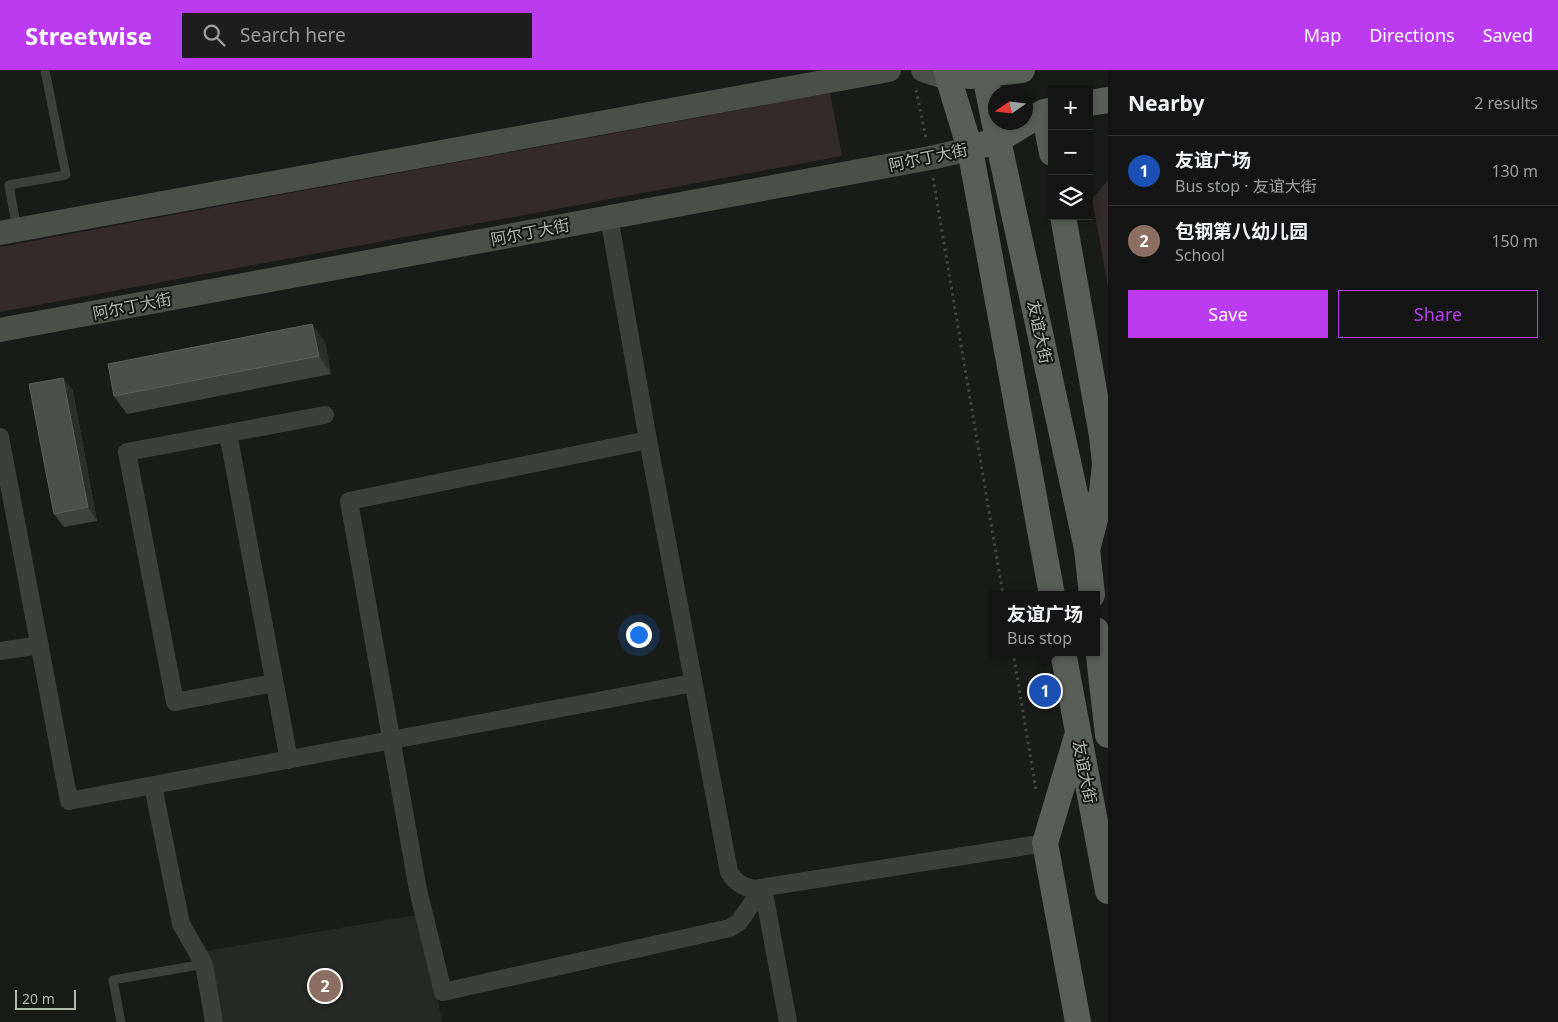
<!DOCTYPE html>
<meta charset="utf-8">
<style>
body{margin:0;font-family:"Noto Sans","Noto Sans SC",sans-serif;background:#1c1d1c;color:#f1f3f6}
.controls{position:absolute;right:15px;top:15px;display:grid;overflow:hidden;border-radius:0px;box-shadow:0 2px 8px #0003}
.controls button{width:45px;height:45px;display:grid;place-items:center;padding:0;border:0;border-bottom:1px solid #323333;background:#131413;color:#f1f3f6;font:25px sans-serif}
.compass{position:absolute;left:988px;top:15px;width:45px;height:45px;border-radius:50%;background:#131413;box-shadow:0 2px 8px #0003;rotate:256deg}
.scale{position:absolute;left:15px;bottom:12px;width:61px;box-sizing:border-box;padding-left:5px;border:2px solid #b0bbac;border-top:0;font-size:14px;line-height:18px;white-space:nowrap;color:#b0bbac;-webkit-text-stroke:4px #141614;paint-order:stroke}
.you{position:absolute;left:638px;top:564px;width:18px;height:18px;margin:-12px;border:4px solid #fff;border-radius:50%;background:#1a73e8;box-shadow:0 0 0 8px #1a73e833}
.badge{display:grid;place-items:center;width:32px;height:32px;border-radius:50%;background:#bb3bf1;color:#fff;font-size:16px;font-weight:700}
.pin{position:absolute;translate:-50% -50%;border:2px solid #fff;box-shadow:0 1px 5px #0006}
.popup{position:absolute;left:990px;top:521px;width:110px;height:65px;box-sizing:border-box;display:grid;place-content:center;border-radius:0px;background:#131413;filter:drop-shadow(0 1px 4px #0005);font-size:16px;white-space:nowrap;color:#9d9ea0}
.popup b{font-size:19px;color:#f1f3f6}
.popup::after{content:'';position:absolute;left:50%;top:100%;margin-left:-10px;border:10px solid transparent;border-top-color:#131413}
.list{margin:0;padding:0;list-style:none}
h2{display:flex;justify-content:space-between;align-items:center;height:65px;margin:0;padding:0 20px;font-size:21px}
h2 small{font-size:16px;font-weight:400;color:#9d9ea0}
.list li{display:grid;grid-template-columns:32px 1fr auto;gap:15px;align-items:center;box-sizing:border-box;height:70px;padding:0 20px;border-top:1px solid #323333}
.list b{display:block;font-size:19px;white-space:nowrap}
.list p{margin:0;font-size:16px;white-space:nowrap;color:#9d9ea0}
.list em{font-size:16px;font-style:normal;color:#9d9ea0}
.actions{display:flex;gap:10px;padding:15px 20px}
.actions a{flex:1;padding:11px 0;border:1px solid #bb3bf1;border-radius:0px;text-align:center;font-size:18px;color:#bb3bf1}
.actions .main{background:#bb3bf1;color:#fff}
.icon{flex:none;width:28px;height:28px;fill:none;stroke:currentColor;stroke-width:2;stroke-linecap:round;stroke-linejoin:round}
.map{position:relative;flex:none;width:1108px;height:952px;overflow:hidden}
header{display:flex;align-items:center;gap:30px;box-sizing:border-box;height:70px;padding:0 25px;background:#bb3bf1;color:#fff}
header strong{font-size:24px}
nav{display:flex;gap:28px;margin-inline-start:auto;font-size:18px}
.search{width:350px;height:45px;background:#1c1d1c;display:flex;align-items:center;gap:12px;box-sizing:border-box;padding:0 18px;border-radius:0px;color:#9d9ea0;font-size:19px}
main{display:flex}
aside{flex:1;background:#131413}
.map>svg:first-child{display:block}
.built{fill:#252825}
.green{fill:#332a29}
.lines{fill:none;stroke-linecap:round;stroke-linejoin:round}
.path{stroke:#424740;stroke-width:3;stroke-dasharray:2.5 4;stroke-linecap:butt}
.lane{stroke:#3b403a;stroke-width:9}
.street{stroke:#3b403a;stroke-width:18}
.secondary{stroke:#4a5048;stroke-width:24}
.primary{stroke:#585f56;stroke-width:26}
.wall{fill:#3f433e}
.shaded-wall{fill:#2b2e2a}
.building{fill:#4c504a;stroke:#5b6159}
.labels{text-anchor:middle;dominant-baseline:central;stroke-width:4;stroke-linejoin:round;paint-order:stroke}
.street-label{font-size:16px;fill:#b0bbac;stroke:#141614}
</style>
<header>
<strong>Streetwise</strong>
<div class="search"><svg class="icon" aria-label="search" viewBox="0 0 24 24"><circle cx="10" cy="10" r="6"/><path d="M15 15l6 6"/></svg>Search here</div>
<nav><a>Map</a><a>Directions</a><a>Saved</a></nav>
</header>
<main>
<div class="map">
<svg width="1108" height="952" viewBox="0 0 1108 952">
<rect width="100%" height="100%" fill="#191b19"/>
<path class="built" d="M422 844 442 952H223L206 881Z"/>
<path class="green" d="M830 23 842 86 0 242V177Z
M1108 110V216L1092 129Z"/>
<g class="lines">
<path class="path" d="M916 20 926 68
M933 108 1003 525
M1013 582 1036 720"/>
<path class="lane" d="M17 160 9 115 66 105 45 0
M121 952 113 910 204 894"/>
<path class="street" d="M609 147 648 370 729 802C735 812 742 817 754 819L1045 773
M228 363 289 690
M0 367 69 731 693 613
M648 370 349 431 418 820 443 922 730 858 739 852 763 818
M0 581 40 575
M274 613 175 632 127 382 325 345
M153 716 181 854 204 894 214 952
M763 818 788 952"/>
<path class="secondary" d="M923 0 948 8
M0 163 889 0
M0 260 930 88 970 79"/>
<path class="primary" d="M946 0 970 79 1052 525
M984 0 998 70 1087 479 1092 525
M969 6 1022 0
M1089 33 1108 30
M1044 42 1052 83
M982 75 998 70 1044 42 1052 40
M1063 146 1102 366 1105 394 1102 422 1088 476
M1096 560 1108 665
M1063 582 1108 821
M1078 663 1045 773 1078 952"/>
</g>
<path class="wall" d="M312 254 325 272 331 304 127 344 114 326Z
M63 308 73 321 97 451 64 457 54 444Z"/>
<path class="shaded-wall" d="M312 254 325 272 331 304 319 286Z
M63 308 73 321 97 451 88 437Z"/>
<path class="building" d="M312 254 319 286 114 326 108 294Z
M63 308 88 437 54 444 29 314Z"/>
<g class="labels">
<g class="street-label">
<text transform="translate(928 87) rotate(-12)">阿尔丁大街</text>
<text transform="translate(530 162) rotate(-11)">阿尔丁大街</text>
<text transform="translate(132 236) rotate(-11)">阿尔丁大街</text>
<text transform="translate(1040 262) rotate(78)">友谊大街</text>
<text transform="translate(1085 702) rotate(79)">友谊大街</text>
</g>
</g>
</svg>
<div class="controls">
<button>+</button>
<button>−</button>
<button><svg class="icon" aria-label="layers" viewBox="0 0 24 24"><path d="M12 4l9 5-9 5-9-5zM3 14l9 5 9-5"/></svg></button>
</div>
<svg class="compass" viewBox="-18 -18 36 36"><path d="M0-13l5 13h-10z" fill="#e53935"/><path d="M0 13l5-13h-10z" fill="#9d9ea0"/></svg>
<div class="scale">20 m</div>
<div class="you"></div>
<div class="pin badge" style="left:1045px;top:621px;background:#1a4fb4">1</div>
<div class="popup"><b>友谊广场</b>Bus stop</div>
<div class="pin badge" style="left:325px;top:916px;background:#8d6e63">2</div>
</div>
<aside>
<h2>Nearby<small>2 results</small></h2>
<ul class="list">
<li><span class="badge" style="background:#1a4fb4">1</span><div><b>友谊广场</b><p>Bus stop · 友谊大街</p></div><em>130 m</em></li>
<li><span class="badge" style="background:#8d6e63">2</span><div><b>包钢第八幼儿园</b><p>School</p></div><em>150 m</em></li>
</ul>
<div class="actions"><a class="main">Save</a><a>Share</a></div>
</aside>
</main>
